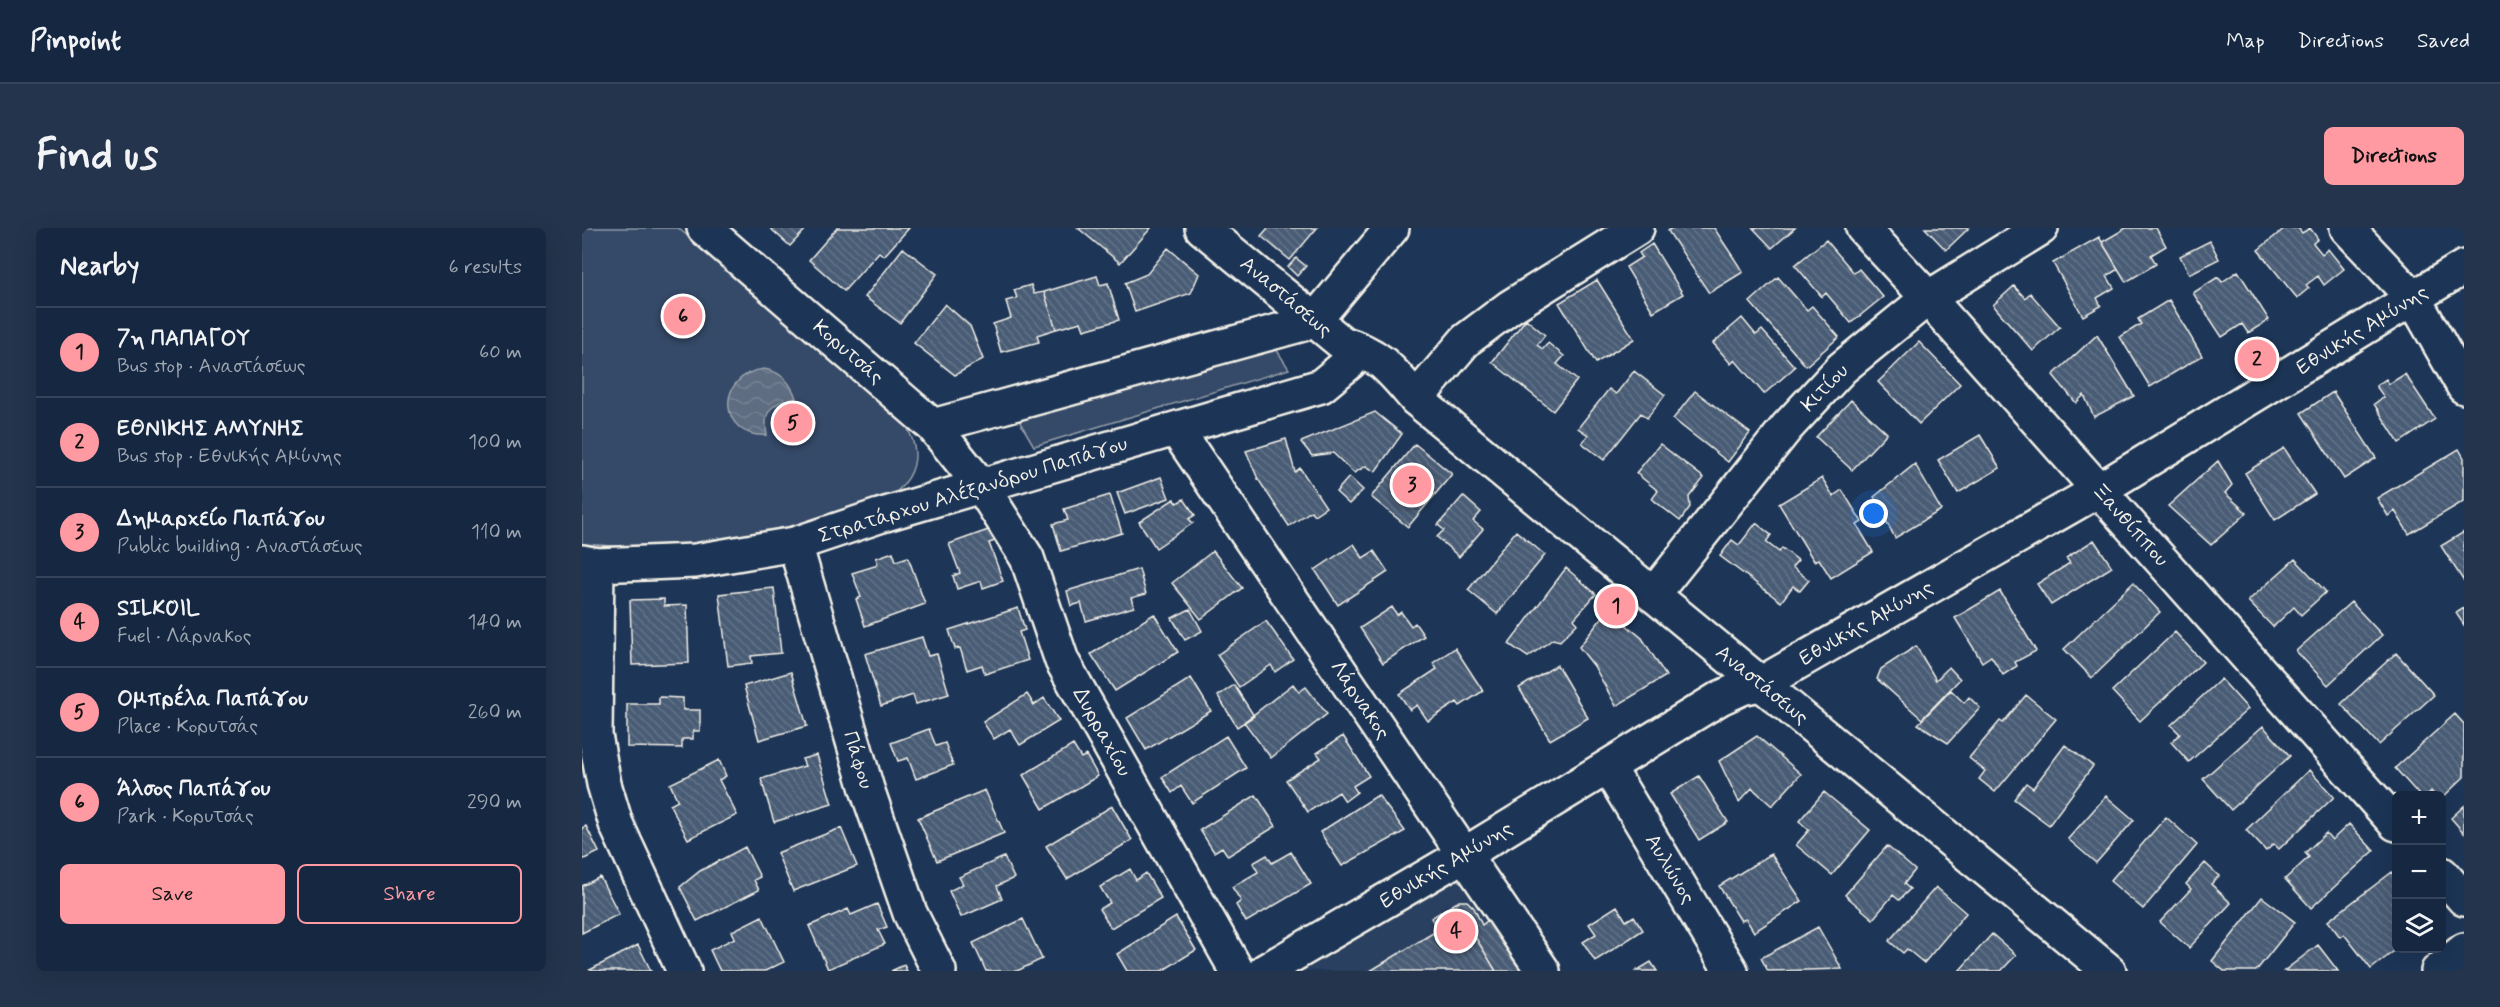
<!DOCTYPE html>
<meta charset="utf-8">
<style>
body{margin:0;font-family:Mynerve,sans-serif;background:#23344c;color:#f1f3f6}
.controls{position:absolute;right:18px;bottom:18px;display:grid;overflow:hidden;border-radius:9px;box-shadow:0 6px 24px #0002}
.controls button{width:54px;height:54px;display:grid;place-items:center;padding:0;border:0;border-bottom:2px solid #35445a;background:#162841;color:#f1f3f6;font:30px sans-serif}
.you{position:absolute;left:1292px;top:286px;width:21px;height:21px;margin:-15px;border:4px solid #fff;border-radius:50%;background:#1a73e8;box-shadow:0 0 0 9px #1a73e833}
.badge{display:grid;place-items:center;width:39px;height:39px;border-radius:50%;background:#ff9aa2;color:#111;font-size:20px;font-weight:700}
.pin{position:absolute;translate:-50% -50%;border:3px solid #fff;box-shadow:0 2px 6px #0006}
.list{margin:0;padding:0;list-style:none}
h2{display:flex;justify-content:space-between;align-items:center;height:78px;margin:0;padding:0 24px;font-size:26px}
h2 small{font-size:20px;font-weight:400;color:#9ea6b1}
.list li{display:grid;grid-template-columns:39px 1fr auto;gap:18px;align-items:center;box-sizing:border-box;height:90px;padding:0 24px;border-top:2px solid #35445a}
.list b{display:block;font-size:22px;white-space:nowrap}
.list p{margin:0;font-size:20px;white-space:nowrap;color:#9ea6b1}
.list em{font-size:20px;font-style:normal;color:#9ea6b1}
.actions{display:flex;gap:12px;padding:18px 24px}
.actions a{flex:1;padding:14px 0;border:2px solid #ff9aa2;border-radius:9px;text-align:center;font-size:21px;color:#ff9aa2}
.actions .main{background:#ff9aa2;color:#111}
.icon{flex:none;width:33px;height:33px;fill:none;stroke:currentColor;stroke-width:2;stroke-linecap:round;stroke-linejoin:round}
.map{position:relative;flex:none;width:1882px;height:743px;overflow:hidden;border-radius:9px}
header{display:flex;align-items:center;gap:36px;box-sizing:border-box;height:84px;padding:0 30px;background:#162841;border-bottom:2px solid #35445a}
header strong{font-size:28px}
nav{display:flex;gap:33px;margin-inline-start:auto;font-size:21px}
.intro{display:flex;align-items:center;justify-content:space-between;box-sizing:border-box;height:144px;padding:0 36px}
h1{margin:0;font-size:42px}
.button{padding:15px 27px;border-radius:9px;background:#ff9aa2;color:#111;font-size:21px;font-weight:700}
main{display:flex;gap:36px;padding:0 36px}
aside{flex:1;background:#162841;border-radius:9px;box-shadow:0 6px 24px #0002}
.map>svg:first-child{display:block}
.built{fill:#2a4060}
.park{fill:#354a67;stroke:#949ea8;stroke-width:1.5}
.water{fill:url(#water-waves);stroke:#9aa2ab;stroke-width:1.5}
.building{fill:url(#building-back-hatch);stroke:#f4f1e8;stroke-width:1.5}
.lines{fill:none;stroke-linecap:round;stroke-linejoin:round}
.minor-casing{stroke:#f4f1e8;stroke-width:38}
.tertiary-casing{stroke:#f4f1e8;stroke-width:38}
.minor{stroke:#1d3557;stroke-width:33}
.tertiary{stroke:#1d3557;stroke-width:33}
.labels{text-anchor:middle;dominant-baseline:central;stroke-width:4.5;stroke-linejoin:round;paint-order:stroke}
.street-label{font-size:21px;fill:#f4f1e8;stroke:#1d3557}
</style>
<header>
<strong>Pinpoint</strong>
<nav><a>Map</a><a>Directions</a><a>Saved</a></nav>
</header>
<div class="intro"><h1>Find us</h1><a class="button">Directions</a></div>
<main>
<aside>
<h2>Nearby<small>6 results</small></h2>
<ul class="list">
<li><span class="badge">1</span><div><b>7η ΠΑΠΑΓΟΥ</b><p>Bus stop · Αναστάσεως</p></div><em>60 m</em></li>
<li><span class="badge">2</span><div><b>ΕΘΝΙΚΗΣ ΑΜΥΝΗΣ</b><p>Bus stop · Εθνικής Αμύνης</p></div><em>100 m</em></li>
<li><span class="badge">3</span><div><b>Δημαρχείο Παπάγου</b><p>Public building · Αναστάσεως</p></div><em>110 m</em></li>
<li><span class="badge">4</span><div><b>SILKOIL</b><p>Fuel · Λάρνακος</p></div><em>140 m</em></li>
<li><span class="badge">5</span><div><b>Ομπρέλα Παπάγου</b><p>Place · Κορυτσάς</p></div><em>260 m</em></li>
<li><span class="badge">6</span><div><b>Άλσος Παπάγου</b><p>Park · Κορυτσάς</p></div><em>290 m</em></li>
</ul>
<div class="actions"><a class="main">Save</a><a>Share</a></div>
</aside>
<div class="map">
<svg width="1882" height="743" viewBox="0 0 1882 743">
<defs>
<pattern id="water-waves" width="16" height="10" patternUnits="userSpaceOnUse" patternTransform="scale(1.5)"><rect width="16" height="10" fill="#5e6d82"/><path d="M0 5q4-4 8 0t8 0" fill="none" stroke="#768294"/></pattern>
<pattern id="building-back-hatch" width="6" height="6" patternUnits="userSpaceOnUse" patternTransform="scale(1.5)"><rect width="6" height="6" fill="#485b74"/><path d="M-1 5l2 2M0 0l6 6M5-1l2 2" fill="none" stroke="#637388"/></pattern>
</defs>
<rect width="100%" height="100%" fill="#1d3557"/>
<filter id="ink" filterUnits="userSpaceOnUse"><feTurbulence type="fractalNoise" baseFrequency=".0167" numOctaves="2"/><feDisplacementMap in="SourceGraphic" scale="12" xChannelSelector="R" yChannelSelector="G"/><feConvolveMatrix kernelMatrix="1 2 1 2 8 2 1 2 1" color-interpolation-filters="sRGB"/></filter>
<g filter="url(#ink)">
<path class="built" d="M888 638 950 743H709Z"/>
<path class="park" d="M0 0H96L309 176C342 215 344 249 296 277 277 289 236 295 213 300 188 305 162 313 137 316 92 322 45 319 0 316Z
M687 110 707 141 452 218 433 186Z"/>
<path class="water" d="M182 141C199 144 208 153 214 170 191 173 180 183 185 207 137 211 132 147 182 141Z"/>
<path class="building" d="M188 0H225L208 18Z
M255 0H327L302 28 297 24 262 63 227 32Z
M496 0H569L538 35Z
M686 0H735L708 32 679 8Z
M1090 0H1132L1161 44 1127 65 1086 3Z
M1171 0H1213L1190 20Z
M1343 0H1387L1364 22Z
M1544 0H1574L1584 18 1569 27 1574 36 1544 54 1520 14Z
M1703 0H1716L1720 5 1728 0 1736 11 1731 15 1740 26 1746 21 1762 41 1742 57 1736 48 1724 57 1727 60 1715 70 1676 22Z
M1517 9 1536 41 1525 48 1532 60 1515 70 1519 78 1501 88 1471 35Z
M1244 12 1272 45 1277 41 1301 69 1269 95 1244 65 1240 69 1213 37Z
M1628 13 1637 31 1607 46 1598 28Z
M1070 16 1101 66 1071 84 1044 39 1060 29 1057 25Z
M321 20 355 46 318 95 283 69Z
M586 20 617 46 609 65 553 84 543 55 565 46Z
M714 30 724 38 715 48 706 39Z
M1656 43 1687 92 1666 105 1660 96 1640 109 1611 65 1636 49 1640 54Z
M515 48 518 57 526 55 537 92 502 102 499 94 474 101 462 64Z
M1196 49 1225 82 1230 78 1257 109 1224 138 1168 74Z
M1015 52 1052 111 1014 135 977 75Z
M449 57 452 66 462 64 474 101 455 107 457 114 419 124 411 96 429 90 424 73 435 70 432 62Z
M1432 58 1443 70 1448 65 1478 99 1451 123 1411 77Z
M1587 72 1620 128 1568 159 1538 109 1559 96 1556 91Z
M363 76 388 98 401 131 373 147 332 115Z
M1160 90 1174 107 1180 102 1213 139 1182 166 1153 132 1149 136 1131 115Z
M944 91 963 107 955 117 961 121 966 115 982 128 975 136 995 152 971 183 910 134Z
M1515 107 1552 168 1512 189 1502 167 1494 175 1471 147Z
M1337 114 1378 156 1337 196 1296 154Z
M1052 143 1083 167 1065 190 1059 185 1022 232 1000 215 1006 207 996 200 1027 161 1034 166Z
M1823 146 1853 191 1817 215 1792 176 1802 169 1794 158 1804 151 1807 156Z
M1113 163 1168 205 1146 234 1091 191Z
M1751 164 1794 230 1762 251 1719 185Z
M1269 172 1305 205 1270 242 1234 209Z
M196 193a15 15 0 1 1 30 0a15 15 0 1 1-30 0Z
M793 184 820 206 793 244 784 238 772 245 751 225 730 228 719 214Z
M1398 207 1418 240 1376 265 1356 232Z
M704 211 713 244 718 240 744 279 732 287 729 283 707 298 676 251 664 223Z
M833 216 870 246 826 299 789 269Z
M1078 216 1122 250 1107 269 1108 279 1098 293 1070 271 1076 263 1054 245Z
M1702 220 1733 266 1693 292 1663 245Z
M1877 221 1882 230V273L1827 306 1813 283 1806 288 1795 270Z
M1636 233 1650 257 1643 265 1665 285 1629 317 1586 278Z
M1333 236 1359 282 1313 310 1292 269Z
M579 249 587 270 543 286 535 265Z
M767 249 781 262 767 276 754 264Z
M1240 250 1251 268 1260 262 1280 294 1275 297 1291 324 1249 350 1237 331 1232 333 1197 276Z
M528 267 540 305 479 323 471 296 486 292 482 281Z
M881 268 899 284 891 293 901 301 877 329 855 309 862 302 856 297Z
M592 271 595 275 602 271 613 287 607 291 611 295 574 320 557 294Z
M1174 295 1189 307 1184 314 1197 324 1200 320 1216 332 1210 339 1227 352 1218 363 1211 358 1199 374 1138 328 1150 312 1157 317Z
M409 301 413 313 407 315 421 353 401 360 399 353 375 361 371 348 378 345 367 316Z
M934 303 963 327 915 386 886 362Z
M1882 304V352H1881L1859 318Z
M1512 312 1530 339 1469 377 1455 356 1488 335 1484 330Z
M772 316 781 330 792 323 806 344 756 377 733 342Z
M631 323 660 360 619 391 590 355Z
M311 324 314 333 326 329 343 376 283 398 274 371 279 369 270 345 296 337 294 330Z
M1713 331 1744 364 1719 387 1712 379 1691 399 1666 373Z
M984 340 1014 366 992 391 995 396 978 413 971 411 946 429 927 416Z
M557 341 564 366 549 370 552 379 504 393 499 375 489 378 485 363Z
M1551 355 1578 384 1510 450 1482 421Z
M192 360 199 425 169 428 170 435 146 438 137 366Z
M1418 363 1454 423 1433 434 1435 438 1421 447 1409 428 1400 434 1373 390Z
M82 371V378L105 377 107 435 50 437 48 372Z
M1769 374 1800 407 1746 457 1714 423Z
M810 379 815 387 819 384 829 398 833 395 842 408 801 435 778 400Z
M436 380 443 402 437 404 446 432 403 446 400 437 385 442 378 420 373 421 367 402Z
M1882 380V397L1874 385Z
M608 381 620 403 603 412 590 390Z
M1026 382 1060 410 1084 448 1034 478 1012 438 997 419Z
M572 386 596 424 533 463 509 426Z
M684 393 711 431 693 444 689 437 657 459 635 427Z
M1593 404 1621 434 1558 493 1530 463Z
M340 409 346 428 355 426 367 466 334 476 331 467 299 478 283 426Z
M1334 418 1354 452 1367 439 1378 451 1340 491 1295 451 1299 441Z
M873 420 901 463 878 478 875 474 846 493 835 477 828 482 817 466 855 441 851 435Z
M1814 425 1852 467 1797 517 1759 476Z
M975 437 1006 490 968 512 937 460Z
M209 444 225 498 177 512 162 458Z
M609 450 629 483 564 522 545 490Z
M1639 451 1666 481 1607 534 1589 514 1598 506 1589 497Z
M711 456 717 464 724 459 745 486 689 530 662 494Z
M652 457 672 488 655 499 636 468Z
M1369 462 1382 475 1387 469 1398 480 1366 515 1336 496Z
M445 466 452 477 462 470 477 493 438 517 428 501 412 511 401 494Z
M1444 467 1474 491 1413 564 1397 551 1403 543 1387 530 1418 493 1421 495Z
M77 469 101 470V482H118V503H111V511H100V520L45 519V476H77Z
M1873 486 1882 496V549L1860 570V568H1853L1849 563 1844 568H1838L1813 540Z
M1681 498 1708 528 1649 582 1621 551Z
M347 501 354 518 363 515 371 537 334 551 326 530 316 533 309 515Z
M644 508 664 540 610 575 599 558 590 565 580 549Z
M761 508 787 548 771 558 775 564 763 573 757 564 726 584 704 552 739 530 735 525Z
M1175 508 1219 546 1190 578 1170 560 1157 574 1137 533Z
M491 517 499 530 504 527 516 548 461 581 441 547Z
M1483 517 1511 538 1467 597 1432 571 1444 555 1451 560Z
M235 527 250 576 192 594 179 551 223 538 220 531Z
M137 532 144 548 137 552 155 587 106 611 88 577 96 573 88 556Z
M1727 542 1752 569 1697 621 1692 616 1684 623 1664 602Z
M1117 548 1146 594 1117 612 1088 566Z
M403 562 422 605 355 633 336 590Z
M1242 564 1288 602 1250 647 1214 617 1227 602 1217 593Z
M674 567 694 598 646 628 640 619 632 624 618 602Z
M796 567 823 603 760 638 738 604Z
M1524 568 1552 592 1514 635 1486 611Z
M530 578 550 612 485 651 464 618Z
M1882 578V605L1869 590Z
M1584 589 1615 617 1561 681 1528 653Z
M1767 596 1792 623 1729 680 1703 651 1727 629 1723 625 1744 605 1750 612Z
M4 598 17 624 0 632V600Z
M259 600 275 638 211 663 195 625Z
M1305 618 1333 642 1322 656 1328 661 1317 672 1311 667 1291 691 1263 667Z
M163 619 178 649 172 652 177 662 115 693 98 659 118 643Z
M709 624 729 656 664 694 654 677 659 673 650 659 676 644 671 635 685 627 690 635Z
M1189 626 1220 673 1172 704 1164 691 1159 693 1137 658Z
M422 629 432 650 415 658 420 671 379 689 367 663 381 656 377 649Z
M1623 635 1637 648 1629 656 1649 675 1607 720 1578 694 1609 661 1604 656Z
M548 641 554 652 564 645 579 670 529 700 517 681 528 675 518 659Z
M1810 644 1814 650 1816 720 1789 741 1762 706 1758 709 1746 693Z
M18 649 37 686 0 705V658Z
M1354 659 1384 685 1342 735 1325 721 1321 725 1307 713Z
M1680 669 1713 694 1674 743H1642L1630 733Z
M877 673H885L892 680 900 697 906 692 934 735 939 732 945 743H914L880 687 856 702 849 690Z
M295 676 305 699 296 702 303 716 246 741 227 698 266 681 269 687Z
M1035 678 1044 693 1052 688 1061 702 1013 733 1001 714 1014 706 1007 696Z
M880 687 914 743H788L856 702Z
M180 688 202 734 183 743H138L128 722 153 710 150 703Z
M594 689 614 722 580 743H545L535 726Z
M441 691 460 731 435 743H404L391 715Z
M1236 699 1260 741 1186 743 1179 730Z
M1410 706 1434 727 1419 743H1377Z
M56 717 69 743H6Z
M1736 717 1756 743H1702Z
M1069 734 1075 743H1054Z
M322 737 325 743H309Z"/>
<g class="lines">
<g class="minor-casing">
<path id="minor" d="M122 0 351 198 400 259 445 330 480 433 655 743
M1281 0 1346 70 1814 596
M1765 0 1832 71 1882 159
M834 171 884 112 928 79 1055 0
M351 198 732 93
M594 201 961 743
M213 316 285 561 328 685 357 743
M15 337 13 507 22 556 34 596 102 743
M1071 367 1205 199 1260 140 1346 70 1459 0
M1026 539 1149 743
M1860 646 1882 671
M1856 743 1882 722"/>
</g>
<g class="tertiary-casing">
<path id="tertiary" d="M620 0 760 115C799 127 808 141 834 171L1527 743
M732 93 810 0
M0 334 15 337 113 333 213 316 297 288 739 158 768 134
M683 743 883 626 1138 470 1160 460 1178 456 1517 262 1882 39"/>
</g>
<use href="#minor" class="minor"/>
<use href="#tertiary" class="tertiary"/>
</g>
</g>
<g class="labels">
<g class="street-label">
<text transform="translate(704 69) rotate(40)">Αναστάσεως</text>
<text transform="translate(1780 102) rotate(-32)">Εθνικής Αμύνης</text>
<text transform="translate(266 124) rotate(41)">Κορυτσάς</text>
<text transform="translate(1243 160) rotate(-46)">Κιτίου</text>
<text transform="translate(391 262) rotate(-17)">Στρατάρχου Αλέξανδρου Παπάγου</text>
<text transform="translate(1548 297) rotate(48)">Ξανθίππου</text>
<text transform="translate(1284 395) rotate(-30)">Εθνικής Αμύνης</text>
<text transform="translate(1180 457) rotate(39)">Αναστάσεως</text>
<text transform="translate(778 472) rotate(56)">Λάρνακος</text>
<text transform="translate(520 504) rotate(61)">Δυρραχίου</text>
<text transform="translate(276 532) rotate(73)">Πάφου</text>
<text transform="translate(864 637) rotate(-31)">Εθνικής Αμύνης</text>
<text transform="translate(1088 641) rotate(59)">Αυλώνος</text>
</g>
</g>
</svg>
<div class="controls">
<button>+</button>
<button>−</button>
<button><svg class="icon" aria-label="layers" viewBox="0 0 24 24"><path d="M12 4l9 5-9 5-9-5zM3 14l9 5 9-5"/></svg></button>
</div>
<div class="you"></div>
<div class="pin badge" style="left:1034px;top:378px">1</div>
<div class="pin badge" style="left:1675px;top:131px">2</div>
<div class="pin badge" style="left:830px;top:257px">3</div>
<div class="pin badge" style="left:874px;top:703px">4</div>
<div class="pin badge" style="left:211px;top:195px">5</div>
<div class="pin badge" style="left:101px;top:88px">6</div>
</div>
</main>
